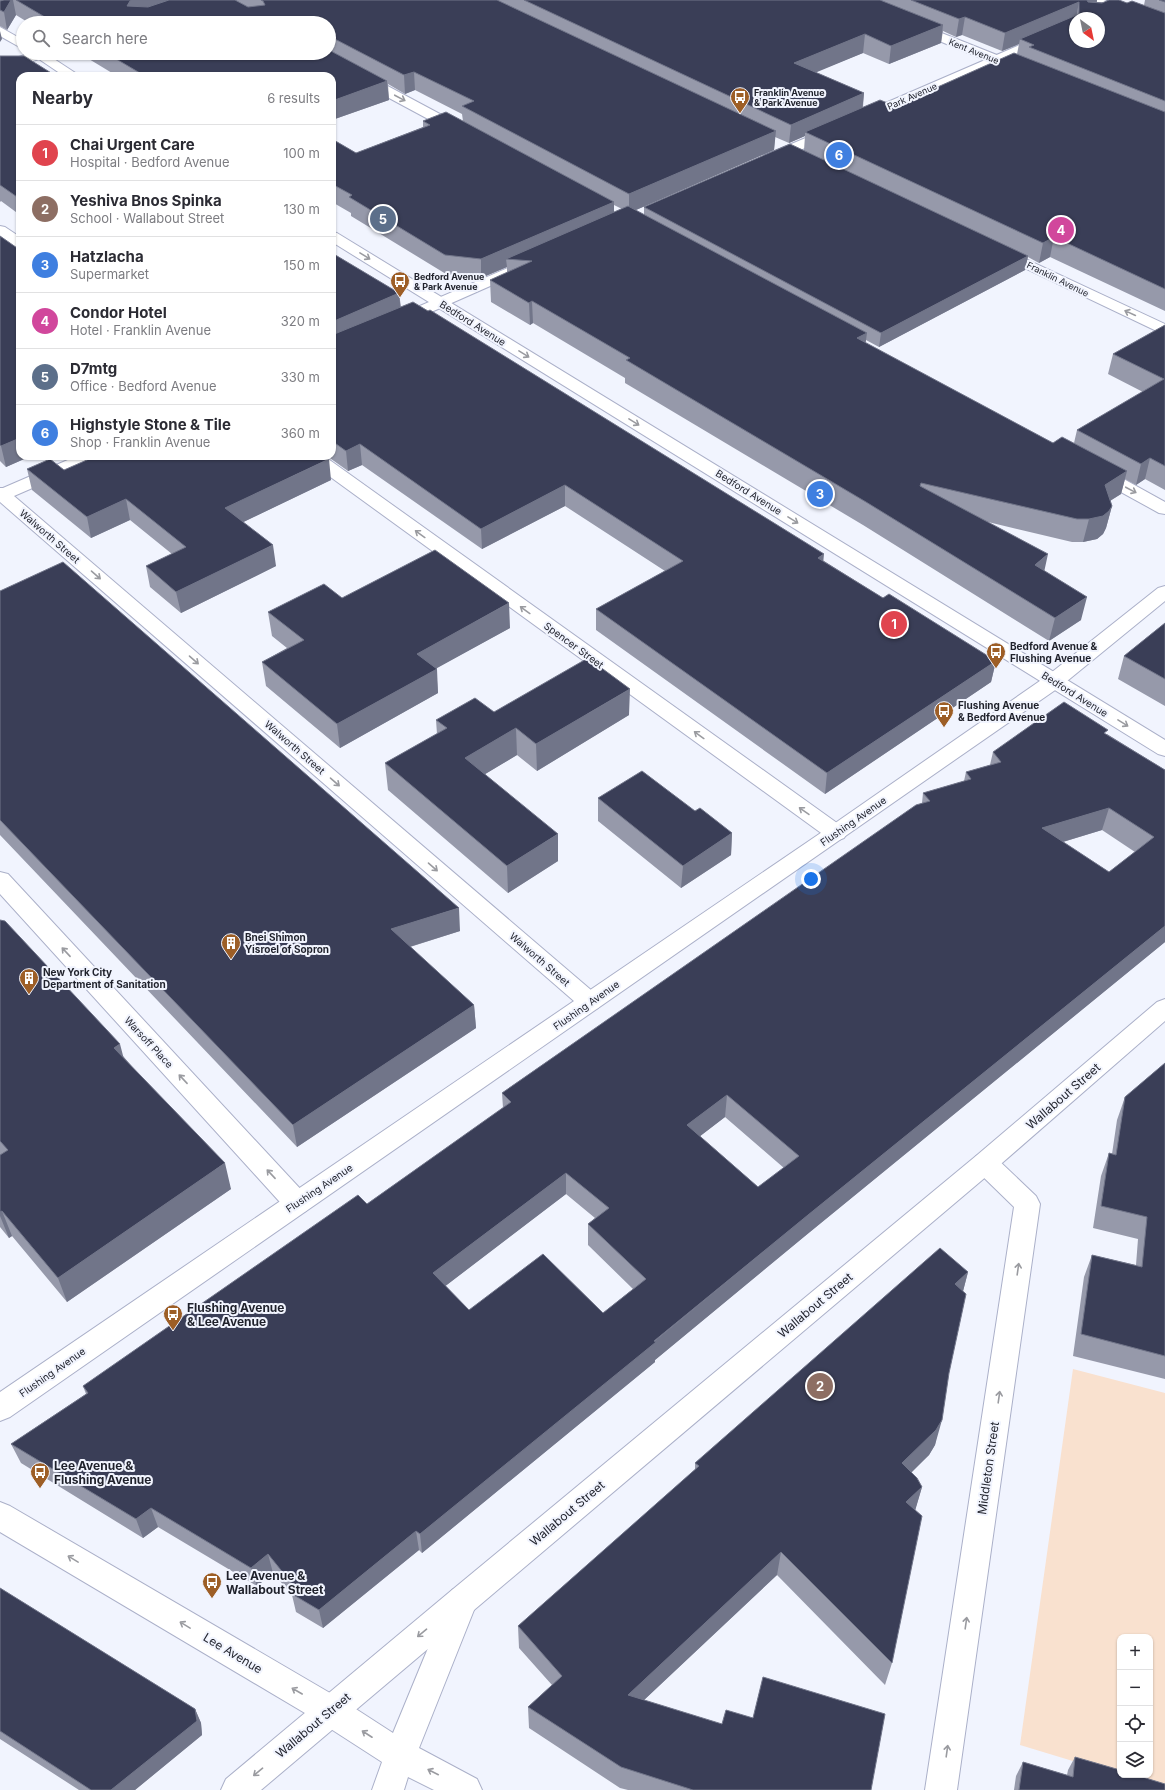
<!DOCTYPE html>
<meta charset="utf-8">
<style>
body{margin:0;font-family:Inter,sans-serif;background:#f7f7f7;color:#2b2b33}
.controls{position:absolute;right:12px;bottom:12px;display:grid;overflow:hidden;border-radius:8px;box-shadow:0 1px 3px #0004}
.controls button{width:36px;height:36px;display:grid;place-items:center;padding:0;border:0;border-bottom:1px solid #e1e1e2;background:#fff;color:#2b2b33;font:20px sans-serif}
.compass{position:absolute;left:1069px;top:12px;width:36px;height:36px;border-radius:50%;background:#fff;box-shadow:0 1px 3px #0004;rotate:147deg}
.you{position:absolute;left:811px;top:879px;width:14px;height:14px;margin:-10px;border:3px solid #fff;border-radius:50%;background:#1a73e8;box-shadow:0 0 0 6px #1a73e833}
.badge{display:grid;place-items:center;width:26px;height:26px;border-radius:50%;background:#9d5e26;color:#fff;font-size:13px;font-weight:700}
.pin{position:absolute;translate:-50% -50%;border:2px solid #fff;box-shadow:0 1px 4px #0006}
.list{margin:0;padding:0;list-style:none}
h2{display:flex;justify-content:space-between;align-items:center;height:52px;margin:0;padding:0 16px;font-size:17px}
h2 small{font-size:13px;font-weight:400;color:#7c7c81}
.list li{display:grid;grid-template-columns:26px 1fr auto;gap:12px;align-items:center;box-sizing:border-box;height:56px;padding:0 16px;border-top:1px solid #e1e1e2}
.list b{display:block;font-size:15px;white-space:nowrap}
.list p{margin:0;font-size:13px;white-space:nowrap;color:#7c7c81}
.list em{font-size:13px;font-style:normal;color:#7c7c81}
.icon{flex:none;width:22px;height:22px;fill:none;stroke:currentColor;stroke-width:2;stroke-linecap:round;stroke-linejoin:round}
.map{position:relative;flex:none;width:1165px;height:1790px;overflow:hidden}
.search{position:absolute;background:#fff;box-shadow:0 1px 3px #0004;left:16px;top:16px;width:320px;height:44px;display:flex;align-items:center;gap:10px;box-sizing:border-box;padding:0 14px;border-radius:22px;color:#7c7c81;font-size:15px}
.panel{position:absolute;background:#fff;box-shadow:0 1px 3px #0004;left:16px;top:72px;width:320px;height:388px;border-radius:12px}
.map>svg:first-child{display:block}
.green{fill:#f9e1cf;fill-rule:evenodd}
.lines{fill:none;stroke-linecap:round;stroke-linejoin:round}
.minor-casing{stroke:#abb0c9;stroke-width:2}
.secondary-casing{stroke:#abb0c9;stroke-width:2}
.primary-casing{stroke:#abb0c9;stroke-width:2}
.minor{fill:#fff;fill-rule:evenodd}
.secondary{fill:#fff;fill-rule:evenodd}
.primary{fill:#fff;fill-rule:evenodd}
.wall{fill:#9699aa;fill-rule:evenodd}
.shaded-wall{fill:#717589}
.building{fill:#3a3e57;stroke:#717589;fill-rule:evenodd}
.oneway{stroke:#9a9ba0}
.labels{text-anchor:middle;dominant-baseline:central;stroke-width:4;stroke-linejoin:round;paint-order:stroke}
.far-street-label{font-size:9px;fill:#1f212b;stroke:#f1f4fe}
.far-poi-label{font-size:9px;font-weight:bold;fill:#1f212b;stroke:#f1f4fe;text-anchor:start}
.street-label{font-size:10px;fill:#1f212b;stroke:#f1f4fe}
.poi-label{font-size:10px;font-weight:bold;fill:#1f212b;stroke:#f1f4fe;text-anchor:start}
.near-street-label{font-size:12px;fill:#1f212b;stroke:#f1f4fe}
.near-poi-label{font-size:12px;font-weight:bold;fill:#1f212b;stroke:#f1f4fe;text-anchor:start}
</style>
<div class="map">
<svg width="1165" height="1790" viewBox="0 0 1165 1790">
<rect width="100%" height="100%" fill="#f1f4fe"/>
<path class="green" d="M1073 1369 1165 1393V1789L1020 1745ZM1120 1637H1150V1775H1120Z"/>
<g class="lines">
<g class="minor-casing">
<path id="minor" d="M1087 0H1104L1165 23V31L1089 3Z
M1075 21V30L870 120H860L858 117 860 114Z
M310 53H326L466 128 468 131 466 134H456L311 56Z
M832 127 837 128 839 131 837 134 775 161H765L763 158 765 155Z
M0 226 5 227 20 237V248L15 247 0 237Z
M1000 247 1165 324V335L995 254 993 251 995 248Z
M517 264 522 266 525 269 522 272 404 324 398 326 392 324 390 321 392 318Z
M77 456H100L97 460 14 496 598 996 602 1002 598 1008 590 1011 582 1008 0 502V488H3Z
M304 456H324L844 828 847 833 844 838 836 841 828 838 307 460Z
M1096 466 1102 467 1165 502V514L1159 513 1090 475 1087 471 1090 467Z
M0 872 8 874 306 1195 310 1203 306 1211 297 1214 288 1211 0 894Z
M985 1153 994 1156 1036 1196 1040 1204 957 1790H925L1014 1207 976 1170 973 1163 976 1156Z
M463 1585 474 1590 478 1600 474 1610 261 1790H221L226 1779 452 1590Z"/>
</g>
<g class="secondary-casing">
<path id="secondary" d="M914 22 1032 69 1034 72 1032 75H1022L910 29 908 26 910 23Z
M0 27 23 40V49L0 36Z
M30 53H45L80 76H64Z
M332 232 337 233 1165 740V756L1158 754 332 242Z
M1165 999V1021L994 1170 474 1610 419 1748 477 1779 482 1790H434L408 1777 404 1790H372L382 1762 320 1722 0 1532V1502L10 1506 342 1700 393 1733 452 1590 976 1156 1157 1002Z"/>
</g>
<g class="primary-casing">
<path id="primary" d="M31 53H50L49 56 0 71V63Z
M1165 586V601L1061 686 10 1417 0 1421V1392L828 828 1047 676 1158 588Z"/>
</g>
<use href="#minor" class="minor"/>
<use href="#secondary" class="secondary"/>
<use href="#primary" class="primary"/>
</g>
<path class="wall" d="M0 0H1097V2L1127 3 1144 5 1145 0H1165V311L1050 257 1039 263 1028 257 1025 270 879 347 866 340 865 343 1053 443H1074L1077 430 1143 392 1108 374 1113 354 1165 325V490L1145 479 1136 485 1125 479 1121 494 1110 501 1112 506 1106 528 1103 534 1097 539 1083 542H1072L988 522 1044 571 1081 620 1049 641 863 525 625 383V378L533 323 530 325 491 302 490 280 507 273V267L481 278 446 274 351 216V213L332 202V139L356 153 423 127V121H463L462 114 415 90 405 94 388 84 389 100 332 120V76H117L79 53H329V23H29L16 15 7 30 0 26ZM943 31 956 37 962 35 1002 51 1019 44 1017 54 895 106 863 107 864 93 815 72 863 53 889 64 941 43ZM805 136 804 150 644 207V215L636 210 774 150 775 137 789 143ZM614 205 622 209 614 213Z
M0 56 20 76V215L1 201 0 202Z
M0 236 20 456H31L6 467 0 461Z
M332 253 399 293 401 307 824 561 883 598 996 661 991 682 825 794 596 630V609L665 571 565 506 482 549 362 465 348 471 327 456H332Z
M27 469 64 470 331 480 243 522 276 566 181 613 150 587 146 566 172 554 130 520 91 538 32 490Z
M0 591 460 931 410 947 474 1005 476 1028 297 1147 0 835Z
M342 598 510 628 436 668 438 693 340 748 266 686 262 662 287 648 272 636 268 612Z
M1165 623V706L1118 679 1124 656Z
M494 712 629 715 537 771 517 755 485 774 558 861 508 893 388 790 385 763 437 734 436 720Z
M1107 734 1165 770V942L805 1236 655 1360V1362L422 1553 419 1550 323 1628 296 1612 292 1595 273 1573 257 1586 158 1527 143 1538 21 1463 11 1444 86 1394 83 1386 367 1204 503 1108 502 1093 922 803 923 793 964 781 966 772 990 765 993 752ZM1102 830 1135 852 1109 872 1063 842ZM725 1117 784 1168 758 1187 700 1136ZM566 1194 595 1218 588 1224V1245L633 1289 603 1313 469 1310 445 1286Z
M598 798 695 811 732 833 731 855 681 888 598 821Z
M0 920 124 1057 231 1189 67 1302 12 1236 9 1238 0 1227Z
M1165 1063V1379L1073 1356 1084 1277 1092 1255 1136 1265 1138 1239 1093 1228 1101 1176 1109 1153 1112 1154 1117 1120 1125 1097Z
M968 1272 963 1291 935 1445 929 1455 911 1472 922 1487 915 1510 892 1663 885 1685 777 1575 644 1700 871 1790H628L620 1788 529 1728 528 1707 552 1685 519 1648 518 1626 695 1470V1463Z
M0 1588 195 1709 201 1723 202 1735 135 1790H79L0 1739Z
M1075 1757 1165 1790H1014L1016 1776 1023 1762 1067 1775 1068 1770Z"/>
<path class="shaded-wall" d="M11 0H13L16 15 7 30 4 12Z
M132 0H192L133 19 127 6 130 1Z
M1087 0H1097L1095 10 1084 18Z
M1079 2 1076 18 1020 39 1019 44 1002 51 1005 33Z
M965 17 962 35 956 37 959 19Z
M943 25 941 43 889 64 891 46Z
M0 31 2 39 0 42Z
M865 34 863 53 793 82 794 63Z
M414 72 415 90 405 94 404 75Z
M387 81 389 100 332 120V101Z
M864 93 862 112 805 132V136L789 143 791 125Z
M776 131 774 150 629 213V194Z
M614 202V221L506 259 507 267 481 278V259Z
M1054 237 1050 257 1039 263 1043 243Z
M1028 256 1025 270 879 347 881 333Z
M399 293 401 313 332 343V322Z
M532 301 533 323 530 325 529 303Z
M867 333 864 355 857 338Z
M20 438V456H31L6 467 1 446Z
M360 444 362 465 348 471 346 451Z
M1150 458 1145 479 1136 485 1141 464Z
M329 459 331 480 229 529 225 508Z
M1127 471 1121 494 1100 507 1105 485Z
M565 485V506L482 549 481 529Z
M126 499 130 520 91 538 87 517Z
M1112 506 1106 528 1103 534 1097 539 1083 542 1089 519Z
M273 545 276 566 181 613 176 592Z
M824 554 822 575 818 558Z
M1048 554 1043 577 1035 565Z
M1087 597 1081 620 1049 641 1055 618Z
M509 603 510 628 419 678 417 654Z
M996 661 991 682 825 794 827 773Z
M437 669 438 693 340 748 337 724Z
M630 689 629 715 537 771 536 744Z
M516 728 517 755 467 785 465 758Z
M1109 808 1102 830 1036 850 1042 828Z
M732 833 731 855 681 888 683 866Z
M558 834V861L508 893 507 866Z
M459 908 460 931 393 952 391 929Z
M1165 926V942L805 1236 655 1360V1362L422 1553 420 1534 808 1215Z
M474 1005 476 1028 297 1147 293 1125Z
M120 1044 127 1071 114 1048Z
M727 1095 725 1117 686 1147 687 1125Z
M225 1163 231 1189 67 1302 58 1278Z
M566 1173V1194L435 1294 433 1273Z
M2 1211 12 1236 9 1238 0 1216V1212Z
M968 1272 961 1299 955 1284Z
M942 1420 935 1445 929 1455 896 1488 902 1463Z
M922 1487 915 1511 906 1502Z
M151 1508 158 1527 143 1538 136 1519Z
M416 1531 419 1550 323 1628 319 1610Z
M781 1552 777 1575 627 1716 628 1695Z
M268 1554 273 1573 257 1586 251 1568Z
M195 1709 201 1723 202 1735 135 1790H111Z"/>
<path class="building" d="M4 0H11L4 12 0 10V1Z
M16 0H132L130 1 127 6 148 7 169 0H235L248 7 265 5 263 1 261 0H497L776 131 629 194 462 106 474 101 414 72 404 75 329 36V23H55Z
M524 0H880L943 25 891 46 865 34 794 63 864 93 791 125Z
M911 0H1087L1088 2 1102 3 1109 0H1119L1127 3 1132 1 1165 13V101L1029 47 1034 45 1020 39 1079 14V2L1005 33 965 17 959 19ZM1075 18H1099V42H1075Z
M1159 0H1165V2Z
M329 50 387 81 332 101V76H145L106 53H329Z
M1014 53 1165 112V289L1054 237 1043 243 805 132 880 100 895 106Z
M0 56H24L56 76H20V199L0 185Z
M446 112 614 202 481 259 445 255 349 197 352 195 332 184V139L356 153 430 125 423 121Z
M790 144 1028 256 881 333 644 207Z
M628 206 867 333 857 338 1053 443 1062 437 1127 471 1105 485 1112 506 1109 511 1103 516 1089 519H1077L921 483 920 486 1048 554 1035 565 1087 597 1055 618 866 502 626 360 630 358 532 301 529 303 490 280 532 261 506 259Z
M0 236 20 250V438L1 446 0 445Z
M332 253 399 293 332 322Z
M413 302 428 311 430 310 824 554 818 558 883 598 889 594 996 661 827 773 596 609 683 561 565 485 481 529 360 444 346 451 332 441V335Z
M1165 325V466L1150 458 1141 464 1077 430 1164 379 1113 354Z
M96 456H325L329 459 225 508 273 545 176 592 146 566 186 547 126 499 87 517 27 469 50 459 64 470Z
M435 550 509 603 417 654 437 669 337 724 262 662 304 640 268 612 324 584 342 598Z
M63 562 459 908 391 929 474 1005 293 1125 0 820V591Z
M1165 623V679L1124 656Z
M588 658 630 689 536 744 516 728 465 758 558 834 507 866 385 763 447 728 436 720 475 698 494 712Z
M1064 702 1108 730 1104 733 1165 770V926L808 1215 654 1341 656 1342 420 1534 416 1531 319 1610 292 1594 297 1590 268 1554 251 1568 151 1508 136 1519 11 1444 88 1393 83 1386 358 1195 367 1204 511 1102 502 1093 916 805 930 801 923 793 971 779 966 772 1001 762 993 752ZM1109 808 1154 837 1109 872 1042 828ZM727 1095 799 1156 758 1187 687 1125ZM566 1173 609 1208 588 1224 646 1279 603 1313 543 1254 469 1310 433 1273Z
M642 771 695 811 700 808 732 833 683 866 598 798Z
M0 920 5 921 120 1044 114 1048 225 1163 58 1278 2 1211 0 1212V1155L8 1150 0 1141Z
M1165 1063V1356L1081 1334 1092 1255 1142 1267 1147 1217 1101 1206 1109 1153 1116 1155 1125 1097Z
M940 1248 968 1272 955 1284 966 1294 949 1373 942 1420 936 1430 902 1463 917 1478 922 1487 906 1502 922 1516 892 1663 781 1552 628 1695 722 1724 726 1710 753 1718 763 1677 885 1714 871 1790H693L621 1767 528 1707 562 1676 518 1626 699 1466 695 1463Z
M0 1588 195 1709 197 1721 111 1790H91L0 1731Z
M1075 1757 1120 1770V1775H1136L1165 1784V1790H1019L1023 1762 1073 1777Z"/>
<defs><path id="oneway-shaft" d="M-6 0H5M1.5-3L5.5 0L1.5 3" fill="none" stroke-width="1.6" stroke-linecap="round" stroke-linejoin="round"/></defs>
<g class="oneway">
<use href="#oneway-shaft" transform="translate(400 98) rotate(28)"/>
<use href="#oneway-shaft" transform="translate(365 256) rotate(32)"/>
<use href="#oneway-shaft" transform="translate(1130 313) rotate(-155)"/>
<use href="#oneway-shaft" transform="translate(524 354) rotate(32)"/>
<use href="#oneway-shaft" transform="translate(634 422) rotate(32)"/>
<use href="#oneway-shaft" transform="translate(1131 490) rotate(28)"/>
<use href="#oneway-shaft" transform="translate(793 520) rotate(32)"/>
<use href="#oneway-shaft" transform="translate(420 534) rotate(-144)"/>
<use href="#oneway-shaft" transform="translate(96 575) rotate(41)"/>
<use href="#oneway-shaft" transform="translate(525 610) rotate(-144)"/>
<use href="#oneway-shaft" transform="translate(194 660) rotate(41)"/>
<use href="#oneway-shaft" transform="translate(1123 723) rotate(32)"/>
<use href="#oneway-shaft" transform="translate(699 735) rotate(-144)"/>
<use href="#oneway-shaft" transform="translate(335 782) rotate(41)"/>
<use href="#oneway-shaft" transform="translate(804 811) rotate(-145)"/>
<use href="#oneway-shaft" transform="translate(433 867) rotate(41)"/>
<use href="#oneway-shaft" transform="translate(66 952) rotate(-133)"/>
<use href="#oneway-shaft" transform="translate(183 1079) rotate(-133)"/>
<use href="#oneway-shaft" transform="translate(271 1174) rotate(-133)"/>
<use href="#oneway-shaft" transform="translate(1018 1269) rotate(-82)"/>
<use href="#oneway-shaft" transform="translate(999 1397) rotate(-82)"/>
<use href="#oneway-shaft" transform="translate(73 1559) rotate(-149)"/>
<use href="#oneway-shaft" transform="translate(966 1623) rotate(-82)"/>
<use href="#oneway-shaft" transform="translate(185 1625) rotate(-149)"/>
<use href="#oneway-shaft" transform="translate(422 1633) rotate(140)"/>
<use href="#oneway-shaft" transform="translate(297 1691) rotate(-150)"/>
<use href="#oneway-shaft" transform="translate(367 1734) rotate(-147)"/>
<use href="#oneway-shaft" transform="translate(947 1751) rotate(-82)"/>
<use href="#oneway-shaft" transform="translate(258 1772) rotate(140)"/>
<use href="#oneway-shaft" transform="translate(433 1772) rotate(-153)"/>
</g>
<defs>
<g id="bus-pin" transform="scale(1)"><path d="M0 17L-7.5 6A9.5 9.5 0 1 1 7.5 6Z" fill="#9d5e26" stroke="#f1f4fe"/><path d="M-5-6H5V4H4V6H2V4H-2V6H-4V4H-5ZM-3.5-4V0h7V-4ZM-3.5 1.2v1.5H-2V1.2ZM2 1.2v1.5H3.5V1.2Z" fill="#fff"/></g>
<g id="building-pin" transform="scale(1)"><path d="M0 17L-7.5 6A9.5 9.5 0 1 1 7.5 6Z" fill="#9d5e26" stroke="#f1f4fe"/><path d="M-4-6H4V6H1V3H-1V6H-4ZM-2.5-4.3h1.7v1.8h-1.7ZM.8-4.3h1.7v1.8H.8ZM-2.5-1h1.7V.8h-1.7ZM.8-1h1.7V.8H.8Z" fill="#fff"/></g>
</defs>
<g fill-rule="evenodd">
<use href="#bus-pin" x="740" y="97"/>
<use href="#bus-pin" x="400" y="281"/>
<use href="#bus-pin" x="996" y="652"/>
<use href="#bus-pin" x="944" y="711"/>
<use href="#building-pin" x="231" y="943"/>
<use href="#building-pin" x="29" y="978"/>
<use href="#bus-pin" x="173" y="1314"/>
<use href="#bus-pin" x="40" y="1472"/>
<use href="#bus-pin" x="212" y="1582"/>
</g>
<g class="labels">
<g class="far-street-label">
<text transform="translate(974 51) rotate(22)">Kent Avenue</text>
<text transform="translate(912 96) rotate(-24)">Park Avenue</text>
<text transform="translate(1058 279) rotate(26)">Franklin Avenue</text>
</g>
<g class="far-poi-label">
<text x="754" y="92">Franklin Avenue<tspan x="754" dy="10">&amp; Park Avenue</tspan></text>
<text x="414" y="276">Bedford Avenue<tspan x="414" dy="10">&amp; Park Avenue</tspan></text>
</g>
<g class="street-label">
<text transform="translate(473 323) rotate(32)">Bedford Avenue</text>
<text transform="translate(749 492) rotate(32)">Bedford Avenue</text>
<text transform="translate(50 536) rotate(41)">Walworth Street</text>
<text transform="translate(574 645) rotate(36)">Spencer Street</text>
<text transform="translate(1075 694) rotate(32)">Bedford Avenue</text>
<text transform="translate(295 747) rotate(41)">Walworth Street</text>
<text transform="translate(853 821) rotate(-35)">Flushing Avenue</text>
<text transform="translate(540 959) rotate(41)">Walworth Street</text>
<text transform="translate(586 1005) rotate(-35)">Flushing Avenue</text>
<text transform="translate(149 1042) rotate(47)">Warsoff Place</text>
<text transform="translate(319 1188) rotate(-34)">Flushing Avenue</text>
<text transform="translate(52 1372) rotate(-35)">Flushing Avenue</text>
</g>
<g class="poi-label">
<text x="1010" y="646">Bedford Avenue &amp;<tspan x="1010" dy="12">Flushing Avenue</tspan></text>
<text x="958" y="705">Flushing Avenue<tspan x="958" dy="12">&amp; Bedford Avenue</tspan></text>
<text x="245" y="937">Bnei Shimon<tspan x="245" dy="12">Yisroel of Sopron</tspan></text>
<text x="43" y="972">New York City<tspan x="43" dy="12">Department of Sanitation</tspan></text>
</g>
<g class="near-street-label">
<text transform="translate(1063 1096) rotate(-41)">Wallabout Street</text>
<text transform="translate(815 1305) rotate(-40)">Wallabout Street</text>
<text transform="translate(988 1468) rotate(-82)">Middleton Street</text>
<text transform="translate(567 1513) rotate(-40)">Wallabout Street</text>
<text transform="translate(233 1653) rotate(31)">Lee Avenue</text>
<text transform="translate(313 1725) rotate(-40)">Wallabout Street</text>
</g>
<g class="near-poi-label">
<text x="187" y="1307">Flushing Avenue<tspan x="187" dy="14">&amp; Lee Avenue</tspan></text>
<text x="54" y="1465">Lee Avenue &amp;<tspan x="54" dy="14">Flushing Avenue</tspan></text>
<text x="226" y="1575">Lee Avenue &amp;<tspan x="226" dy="14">Wallabout Street</tspan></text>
</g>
</g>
</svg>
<div class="controls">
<button>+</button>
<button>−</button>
<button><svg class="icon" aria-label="locate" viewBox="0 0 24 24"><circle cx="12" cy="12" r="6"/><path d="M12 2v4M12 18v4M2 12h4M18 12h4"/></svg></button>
<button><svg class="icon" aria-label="layers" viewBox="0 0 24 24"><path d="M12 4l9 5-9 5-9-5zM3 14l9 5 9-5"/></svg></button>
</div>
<svg class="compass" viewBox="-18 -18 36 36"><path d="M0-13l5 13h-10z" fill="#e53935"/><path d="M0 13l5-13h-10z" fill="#7c7c81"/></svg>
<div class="you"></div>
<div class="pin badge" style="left:894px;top:624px;background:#e0444e">1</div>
<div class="pin badge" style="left:820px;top:1386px;background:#8d6e63">2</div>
<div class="pin badge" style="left:820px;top:494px;background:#3f7fe0">3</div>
<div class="pin badge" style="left:1061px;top:230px;background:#d1479c">4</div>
<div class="pin badge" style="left:383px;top:219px;background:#5c6f8a">5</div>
<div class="pin badge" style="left:839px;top:155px;background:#3f7fe0">6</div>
<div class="search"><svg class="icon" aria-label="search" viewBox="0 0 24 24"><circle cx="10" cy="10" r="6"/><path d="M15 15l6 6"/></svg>Search here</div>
<section class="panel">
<h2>Nearby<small>6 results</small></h2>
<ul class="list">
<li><span class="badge" style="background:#e0444e">1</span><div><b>Chai Urgent Care</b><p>Hospital · Bedford Avenue</p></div><em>100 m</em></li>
<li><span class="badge" style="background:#8d6e63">2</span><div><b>Yeshiva Bnos Spinka</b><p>School · Wallabout Street</p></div><em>130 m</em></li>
<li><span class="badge" style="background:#3f7fe0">3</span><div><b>Hatzlacha</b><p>Supermarket</p></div><em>150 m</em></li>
<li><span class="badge" style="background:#d1479c">4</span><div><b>Condor Hotel</b><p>Hotel · Franklin Avenue</p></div><em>320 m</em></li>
<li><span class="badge" style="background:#5c6f8a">5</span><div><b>D7mtg</b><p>Office · Bedford Avenue</p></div><em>330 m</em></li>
<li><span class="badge" style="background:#3f7fe0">6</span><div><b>Highstyle Stone &amp; Tile</b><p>Shop · Franklin Avenue</p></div><em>360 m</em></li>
</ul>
</section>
</div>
